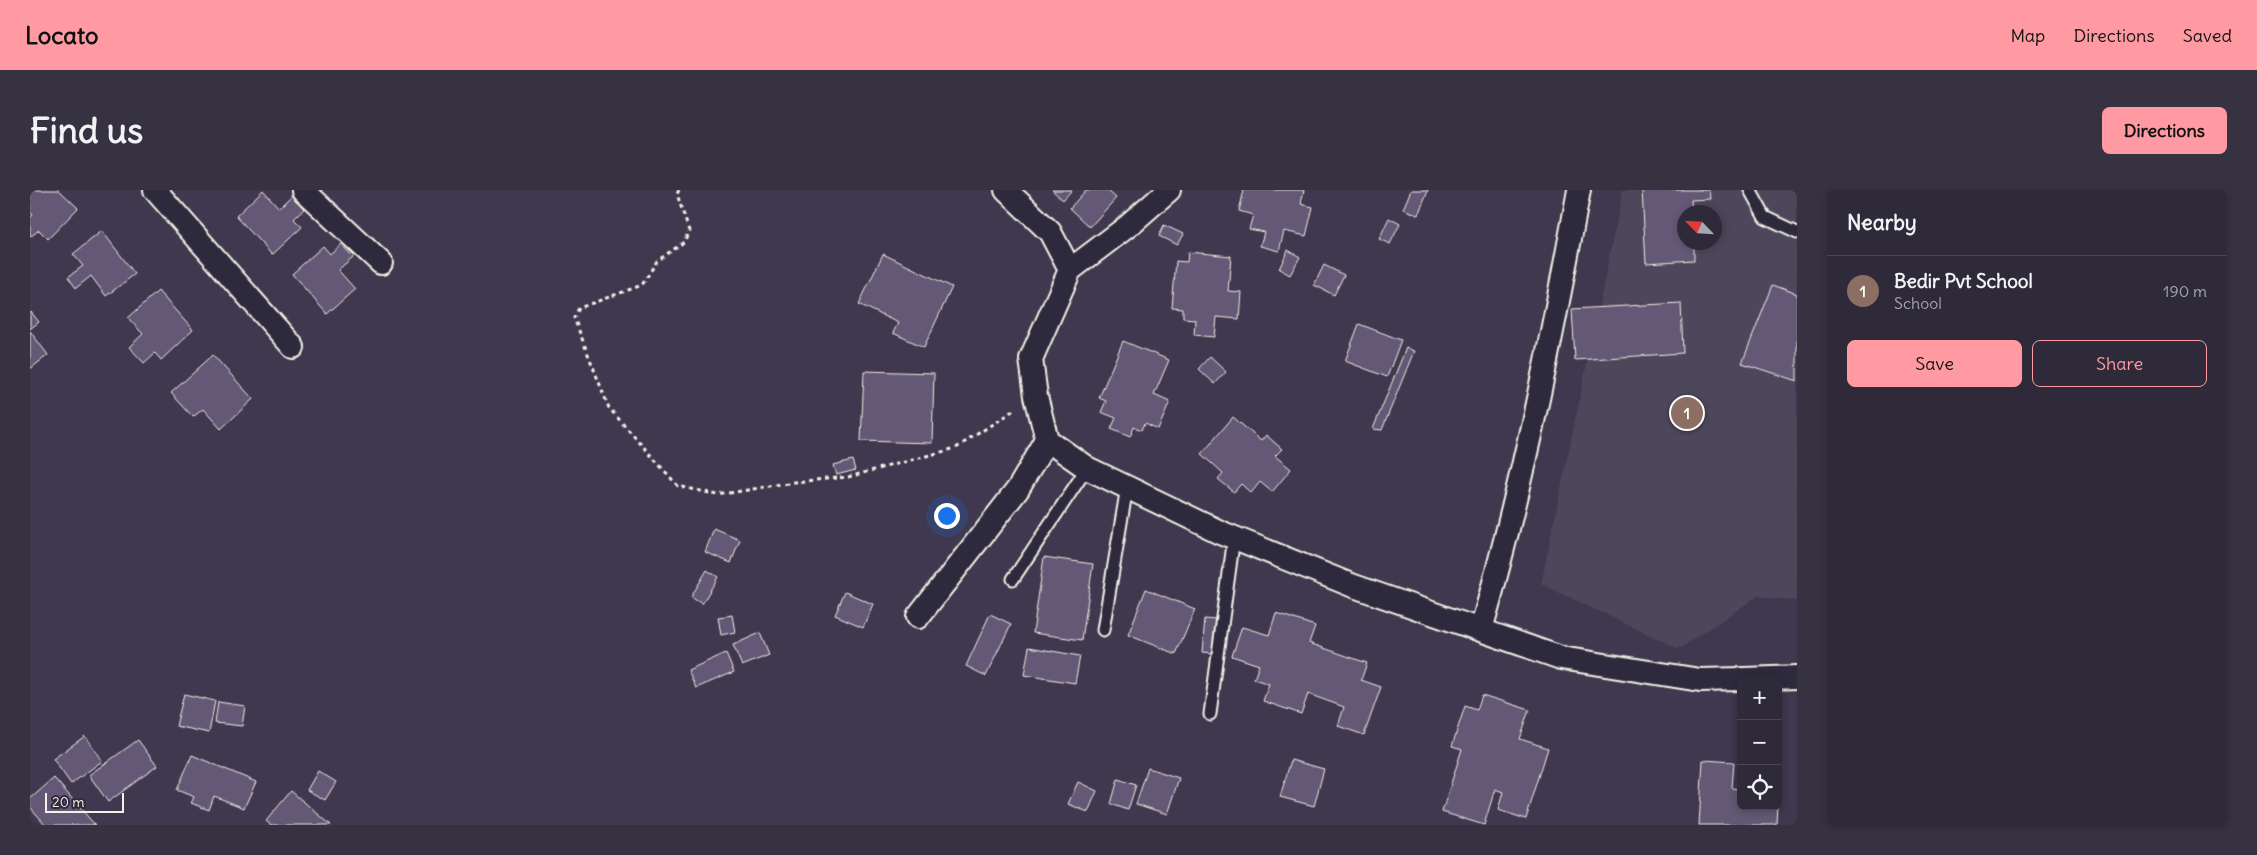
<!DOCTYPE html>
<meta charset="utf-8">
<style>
body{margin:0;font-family:Delius,sans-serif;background:#373242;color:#f1f3f6}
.controls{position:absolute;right:15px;bottom:15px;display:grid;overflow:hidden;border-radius:8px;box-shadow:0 2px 8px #0003}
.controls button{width:45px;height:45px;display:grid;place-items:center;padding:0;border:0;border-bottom:1px solid #4a4654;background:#2f2a3a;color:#f1f3f6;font:25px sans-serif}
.compass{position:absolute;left:1647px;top:15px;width:45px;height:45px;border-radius:50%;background:#2f2a3a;box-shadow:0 2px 8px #0003;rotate:295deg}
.scale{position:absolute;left:15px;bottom:12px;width:79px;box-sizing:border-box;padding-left:5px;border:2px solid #f4f1e8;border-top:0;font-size:14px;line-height:18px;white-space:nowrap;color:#f4f1e8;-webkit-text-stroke:4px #2f2a3d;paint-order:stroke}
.you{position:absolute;left:916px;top:325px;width:18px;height:18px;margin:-12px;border:4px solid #fff;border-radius:50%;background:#1a73e8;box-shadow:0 0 0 8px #1a73e833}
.badge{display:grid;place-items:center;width:32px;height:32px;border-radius:50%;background:#ff9aa2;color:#fff;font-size:16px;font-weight:700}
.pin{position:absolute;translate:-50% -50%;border:2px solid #fff;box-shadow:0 1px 5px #0006}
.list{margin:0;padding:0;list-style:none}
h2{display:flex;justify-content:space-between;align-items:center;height:65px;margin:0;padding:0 20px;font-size:21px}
h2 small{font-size:16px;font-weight:400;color:#a7a7af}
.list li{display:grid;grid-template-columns:32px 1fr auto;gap:15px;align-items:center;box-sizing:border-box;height:70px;padding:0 20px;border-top:1px solid #4a4654}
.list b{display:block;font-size:19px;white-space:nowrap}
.list p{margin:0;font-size:16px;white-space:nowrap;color:#a7a7af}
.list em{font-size:16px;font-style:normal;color:#a7a7af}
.actions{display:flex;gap:10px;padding:15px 20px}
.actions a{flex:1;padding:11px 0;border:1px solid #ff9aa2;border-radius:8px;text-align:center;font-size:18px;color:#ff9aa2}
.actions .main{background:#ff9aa2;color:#111}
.icon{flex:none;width:28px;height:28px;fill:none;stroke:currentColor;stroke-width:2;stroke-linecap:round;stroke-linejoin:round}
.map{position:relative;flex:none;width:1767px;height:635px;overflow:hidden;border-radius:8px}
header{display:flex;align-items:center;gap:30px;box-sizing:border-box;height:70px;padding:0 25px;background:#ff9aa2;color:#111}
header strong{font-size:24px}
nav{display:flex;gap:28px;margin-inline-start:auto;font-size:18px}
.intro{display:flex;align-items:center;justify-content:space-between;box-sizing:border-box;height:120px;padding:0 30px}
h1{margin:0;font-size:35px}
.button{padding:12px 22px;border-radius:8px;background:#ff9aa2;color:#111;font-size:18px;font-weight:700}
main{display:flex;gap:30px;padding:0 30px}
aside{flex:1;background:#2f2a3a;border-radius:8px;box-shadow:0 2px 8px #0003}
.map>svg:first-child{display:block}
.built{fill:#4d465c;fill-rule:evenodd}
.building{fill:#645874;stroke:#f4f1e8}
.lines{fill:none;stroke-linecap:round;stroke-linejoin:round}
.service-casing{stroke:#f4f1e8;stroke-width:15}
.minor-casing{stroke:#f4f1e8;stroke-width:26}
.path{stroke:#f4f1e8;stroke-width:3;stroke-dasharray:4 4;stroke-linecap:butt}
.service{stroke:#2f2a3d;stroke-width:11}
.minor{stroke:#2f2a3d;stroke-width:22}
</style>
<header>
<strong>Locato</strong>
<nav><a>Map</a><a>Directions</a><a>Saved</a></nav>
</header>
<div class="intro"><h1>Find us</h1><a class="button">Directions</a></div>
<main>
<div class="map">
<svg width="1767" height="635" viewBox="0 0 1767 635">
<rect width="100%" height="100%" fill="#3f384e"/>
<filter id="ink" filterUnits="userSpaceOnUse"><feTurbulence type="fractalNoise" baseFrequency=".02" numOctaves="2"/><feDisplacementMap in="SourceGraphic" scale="10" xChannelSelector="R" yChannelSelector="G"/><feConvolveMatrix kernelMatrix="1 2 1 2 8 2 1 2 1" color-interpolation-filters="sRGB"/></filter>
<g filter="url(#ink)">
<path class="built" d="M1593 0H1767V411L1728 406 1649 459 1511 394ZM1654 22H1684V52H1654Z"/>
<path class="building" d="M0 0H29L48 18 18 49 9 40 0 47V28L3 25 0 22Z
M233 0 249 18 262 5 274 19 264 29 272 37 242 65 206 26Z
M1022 0H1042L1033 10Z
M1056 0H1077L1086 8 1060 37 1040 18Z
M1214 0H1274L1271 14 1283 17 1276 46 1254 41 1249 61 1230 56 1234 42 1219 39 1223 25 1209 21Z
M1381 0H1398L1388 25 1373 19Z
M1612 0H1679L1680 9 1661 10 1662 22H1654V52H1664V70L1616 73Z
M1359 28 1370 34 1360 54 1349 49Z
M1134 35 1153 44 1147 55 1129 46Z
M72 41 105 84 76 106 61 86 46 98 38 87 53 76 43 64Z
M311 54 323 67 308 80 325 99 297 124 262 84 293 56 300 64Z
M1258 60 1270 67 1260 85 1249 79Z
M1158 62 1201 66 1198 101 1211 102 1209 129 1186 127 1184 147 1164 145 1165 129 1153 128V119L1142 118 1146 71 1157 72Z
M853 64 922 97 894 157 863 143 868 133 829 114Z
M1294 75 1314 85 1304 105 1284 95Z
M1743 95 1767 104V191L1712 173Z
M128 101 163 140 131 170 125 163 114 173 99 157 113 144 98 128Z
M1651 113 1653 163 1545 170 1542 119Z
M1 122 9 132 0 139V123Z
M1329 134 1371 150 1357 187 1315 171Z
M0 141 18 165 0 179Z
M1093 151 1139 170 1124 205 1140 212 1128 239 1115 233 1112 240 1104 237 1100 247 1081 239 1086 228 1071 222 1076 211 1069 208Z
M1376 158 1384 161 1352 240 1343 239Z
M183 165 223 209 191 239 173 219 163 227 141 203Z
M1180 167 1196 182 1185 194 1169 179Z
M834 181 904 183 902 253 831 251Z
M1203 227 1231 251 1236 245 1252 259 1245 266 1261 279 1242 302 1230 292 1221 303 1211 294 1204 302 1188 289 1193 283 1172 264Z
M823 270 826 280 806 285 803 275Z
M684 339 710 350 701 373 675 362Z
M1014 367 1063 374 1052 450 1003 443Z
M677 380 688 387 672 414 661 407Z
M1116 399 1165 419 1146 464 1098 445Z
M815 402 843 414 833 437 805 425Z
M1246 423 1285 436 1279 453 1337 473 1331 490 1351 497 1334 545 1308 536 1314 517 1278 504 1271 524 1233 511 1239 494 1224 489 1229 475 1202 466 1212 437 1239 445Z
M960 424 981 434 956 486 936 476Z
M702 425 705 442 691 445 688 427Z
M1175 429 1186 430 1182 464 1172 463Z
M730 443 739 465 712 476 703 455Z
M999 457 1050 466 1045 493 994 485Z
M696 463 704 482 666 498 658 480Z
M154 504 185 511 179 543 146 536Z
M1452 505 1500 520 1490 549 1518 558 1496 629 1468 620 1473 602 1465 599 1454 635 1412 622 1432 559 1422 556 1435 516 1447 520Z
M188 512 215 516 212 536 185 533Z
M55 546 72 571 41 594 23 569Z
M108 550 127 576 78 612 59 585Z
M162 565 226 592 214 618 184 606 179 620 161 613 164 607 147 600Z
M1261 570 1294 579 1284 616 1250 607Z
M1673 570 1704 572 1702 598 1711 599V616H1748L1747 635H1669Z
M1118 578 1149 588 1137 624 1106 614Z
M288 581 306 592 295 610 277 600Z
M24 588 65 635H16L0 617V609Z
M1088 589 1106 595 1098 620 1081 614Z
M1048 592 1067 601 1058 622 1038 614Z
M261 601 301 635H241L236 631Z"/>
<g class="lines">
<g class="service-casing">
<path id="service" d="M1720 0 1735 27 1767 42
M983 389 1057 278
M1073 440 1097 297
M1180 524 1204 347"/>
</g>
<g class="minor-casing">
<path id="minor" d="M125 0 263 157
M273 0 351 73
M976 0 1020 42 1040 80
M1139 0 1098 36 1040 80 1001 169 1006 206 1017 250 1057 278 1190 342 1321 395 1531 468 1670 490 1711 489
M888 427 988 299 1017 250
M1451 440C1492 296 1522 148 1549 0
M1714 489 1767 487"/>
</g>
<path class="path" d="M649 0 647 4 659 41 654 52 627 71 612 95 549 118 544 128 579 218 648 296 688 305 764 292 818 287 926 258 984 220"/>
<use href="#service" class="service"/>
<use href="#minor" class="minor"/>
</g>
</g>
</svg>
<div class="controls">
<button>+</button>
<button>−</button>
<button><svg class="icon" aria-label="locate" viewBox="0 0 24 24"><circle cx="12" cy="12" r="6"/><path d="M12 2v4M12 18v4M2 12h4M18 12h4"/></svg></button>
</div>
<svg class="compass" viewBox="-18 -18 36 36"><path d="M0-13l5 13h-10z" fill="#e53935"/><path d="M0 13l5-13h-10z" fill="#a7a7af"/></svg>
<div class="scale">20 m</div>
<div class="you"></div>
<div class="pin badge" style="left:1657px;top:223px;background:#8d6e63">1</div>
</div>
<aside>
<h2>Nearby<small></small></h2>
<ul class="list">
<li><span class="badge" style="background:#8d6e63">1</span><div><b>Bedir Pvt School</b><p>School</p></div><em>190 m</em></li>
</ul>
<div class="actions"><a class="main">Save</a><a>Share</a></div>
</aside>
</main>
